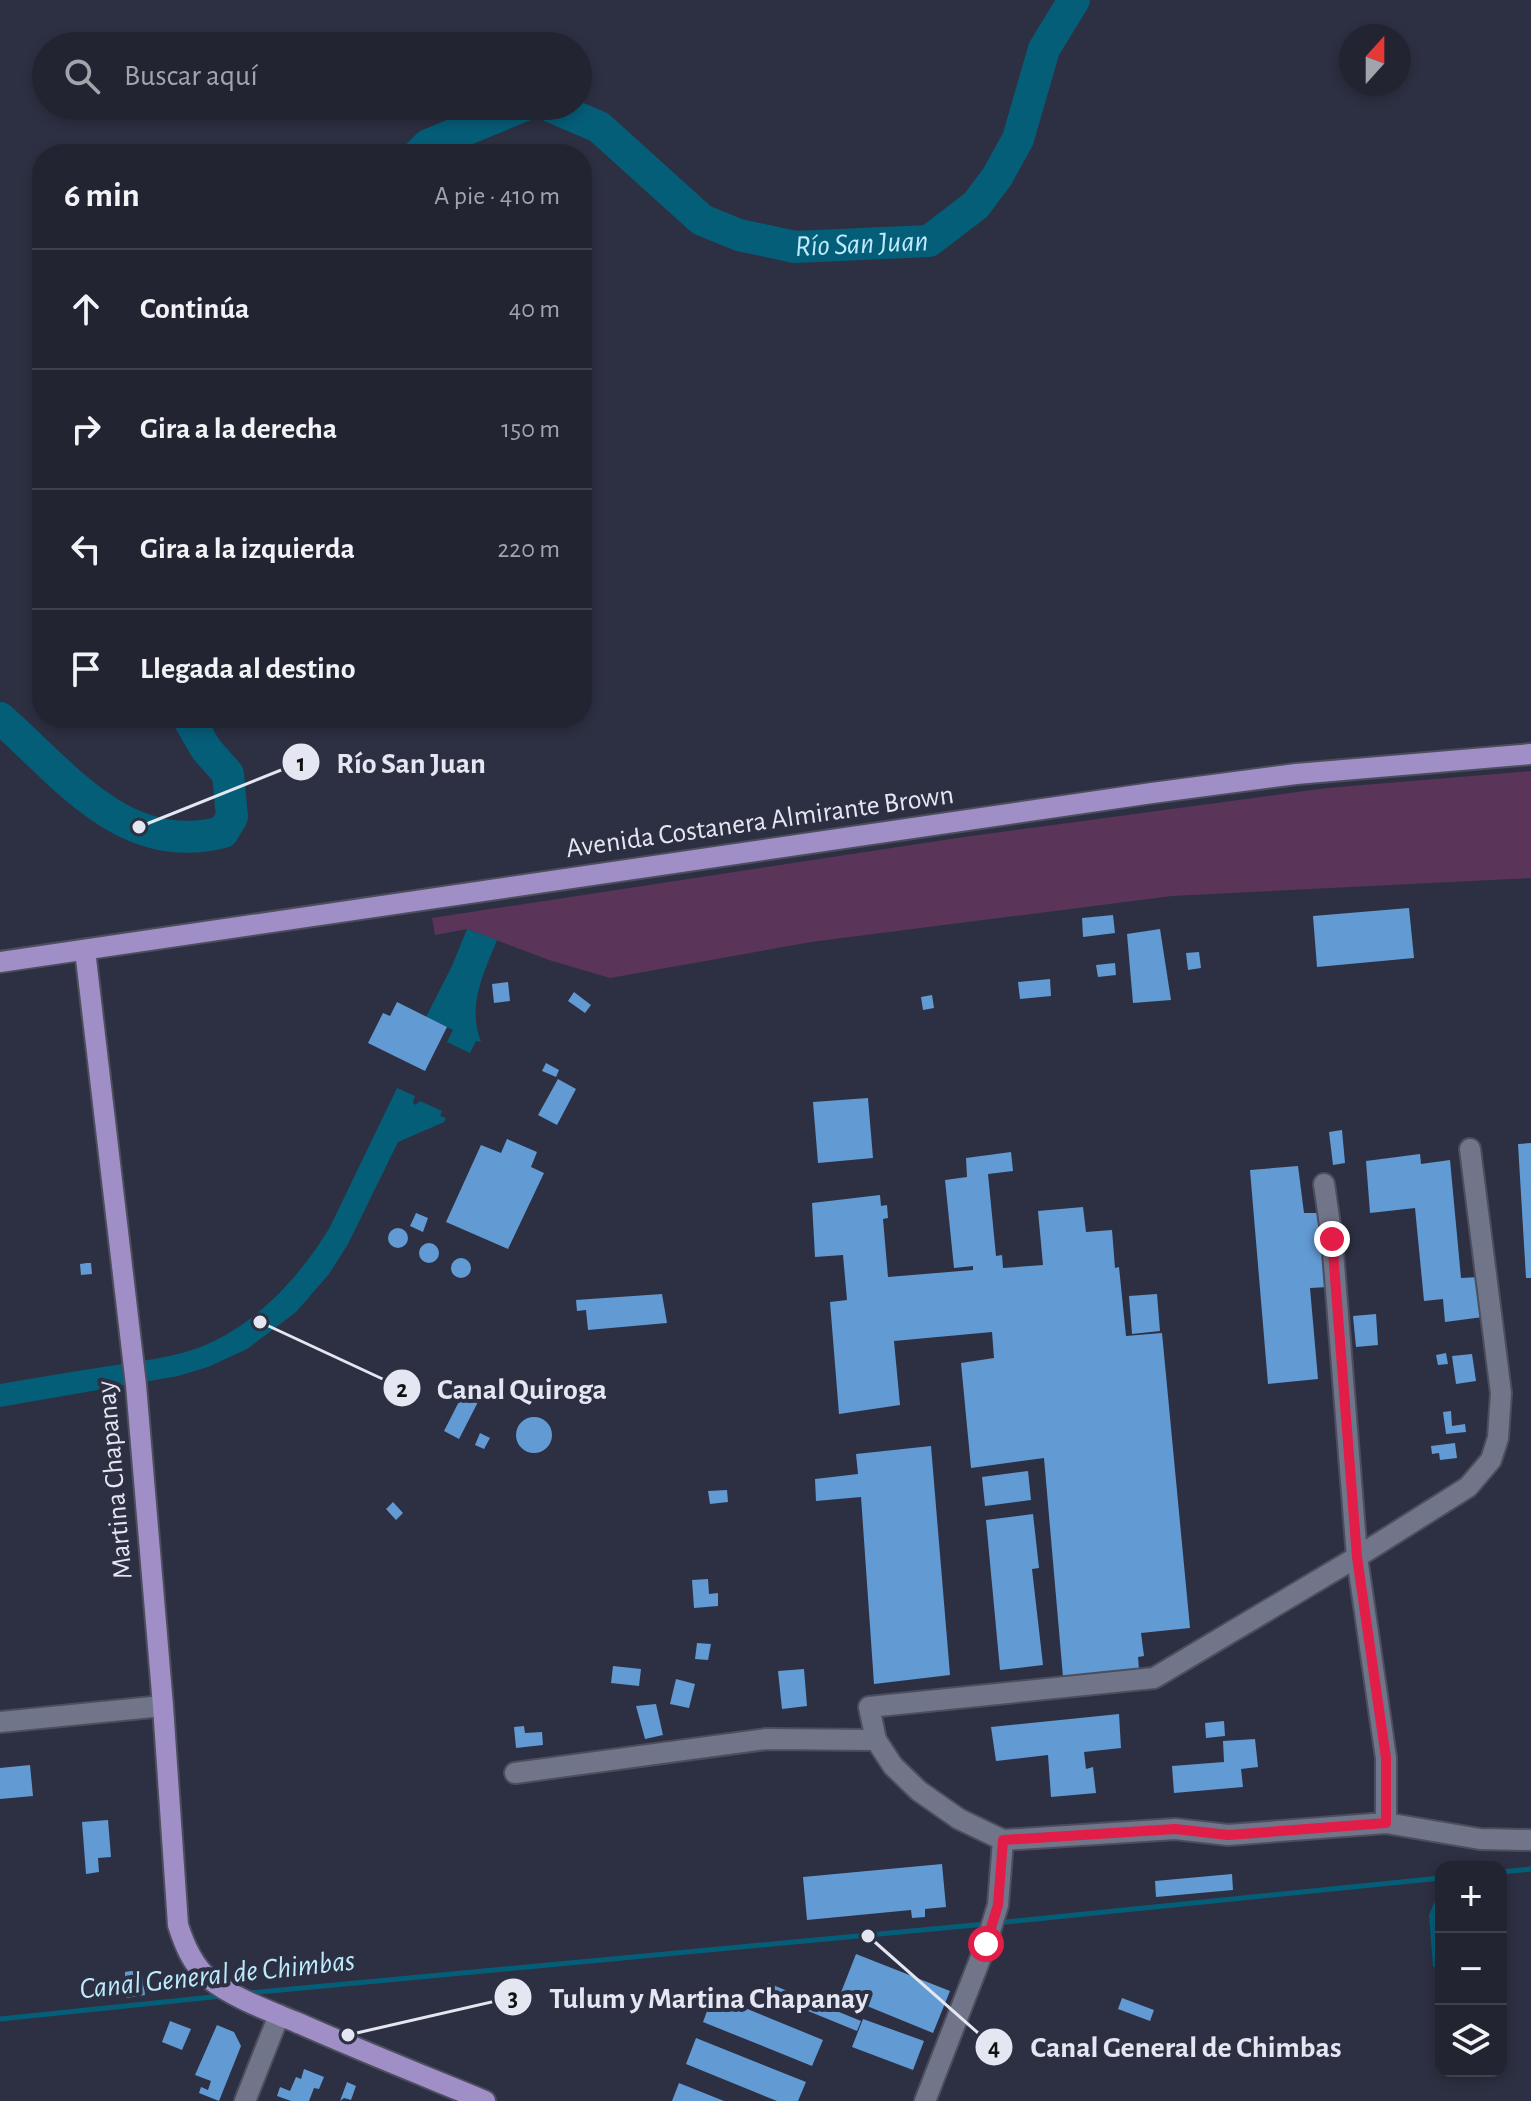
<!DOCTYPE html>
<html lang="es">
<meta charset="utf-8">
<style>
body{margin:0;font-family:"Alegreya Sans",sans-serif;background:#2a2c3a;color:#f1f3f6}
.controls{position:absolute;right:24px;bottom:24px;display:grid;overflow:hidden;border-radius:16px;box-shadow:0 4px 12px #0003}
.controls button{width:72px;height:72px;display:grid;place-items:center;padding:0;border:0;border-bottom:2px solid #3f414d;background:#222432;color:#f1f3f6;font:40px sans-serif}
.compass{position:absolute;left:1339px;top:24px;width:72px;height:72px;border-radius:50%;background:#222432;box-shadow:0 4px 12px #0003;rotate:21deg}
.stop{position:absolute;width:24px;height:24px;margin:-18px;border:6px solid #e11d48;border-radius:50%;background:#fff}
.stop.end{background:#e11d48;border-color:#fff;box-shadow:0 2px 8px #0008}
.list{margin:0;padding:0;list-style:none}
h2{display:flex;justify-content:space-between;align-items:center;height:104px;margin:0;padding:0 32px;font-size:34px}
h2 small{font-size:26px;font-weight:400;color:#a2a4ac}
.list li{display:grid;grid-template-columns:52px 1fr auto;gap:24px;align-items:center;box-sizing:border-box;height:120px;padding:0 32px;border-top:2px solid #3f414d}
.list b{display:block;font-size:30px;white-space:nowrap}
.list em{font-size:26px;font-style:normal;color:#a2a4ac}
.icon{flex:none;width:44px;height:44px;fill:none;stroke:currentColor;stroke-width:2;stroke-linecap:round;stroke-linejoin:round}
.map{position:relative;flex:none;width:1531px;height:2101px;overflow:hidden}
.search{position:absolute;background:#222432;box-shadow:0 4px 12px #0003;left:32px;top:32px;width:560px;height:88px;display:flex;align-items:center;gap:20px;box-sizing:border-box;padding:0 28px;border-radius:44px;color:#a2a4ac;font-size:30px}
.panel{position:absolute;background:#222432;box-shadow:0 4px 12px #0003;left:32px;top:144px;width:560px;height:584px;border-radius:32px}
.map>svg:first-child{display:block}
.green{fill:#5a3559}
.water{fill:#055e78}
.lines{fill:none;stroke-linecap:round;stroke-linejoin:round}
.stream{stroke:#055e78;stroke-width:5}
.river{stroke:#055e78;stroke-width:32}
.building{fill:#629ad4}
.minor-casing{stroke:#4c4e5d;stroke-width:24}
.major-casing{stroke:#4c4e5d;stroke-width:24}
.minor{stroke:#717589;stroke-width:20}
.major{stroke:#a08ec7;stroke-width:20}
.route{stroke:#e11d48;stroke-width:10}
.labels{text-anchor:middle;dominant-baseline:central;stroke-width:8;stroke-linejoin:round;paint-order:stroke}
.street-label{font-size:28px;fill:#e4e6f2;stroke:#2d3042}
.water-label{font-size:30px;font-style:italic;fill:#bdebfe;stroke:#2d3042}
.leader{fill:none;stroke:#e4e6f2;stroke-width:3}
.callout-dot{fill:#e4e6f2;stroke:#2d3042;stroke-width:3}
.mark-label{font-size:24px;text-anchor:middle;font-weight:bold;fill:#111}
.callout-label{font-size:30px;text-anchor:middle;font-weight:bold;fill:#e4e6f2;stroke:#2d3042;stroke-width:8;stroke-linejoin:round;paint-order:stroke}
</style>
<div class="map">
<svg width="1531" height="2101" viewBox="0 0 1531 2101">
<rect width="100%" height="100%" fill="#2d3042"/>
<path class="green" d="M1531 771V878L1172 896 811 942 610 978 549 960 467 929 435 935 432 918 964 837 1327 788Z"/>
<path class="water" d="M467 929 497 940C483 975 467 1005 481 1042L476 1041 470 1053 447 1042 453 1030 426 1017 452 966Z
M397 1088 415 1096 413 1102 415 1105 420 1101 442 1111 440 1116 446 1118 444 1122 398 1142 348 1244 329 1274 296 1312 247 1349 208 1367 178 1376 0 1407V1384C39 1377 77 1371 116 1365 140 1361 166 1358 189 1351 251 1331 298 1280 330 1227Z
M1441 1900V1972H1440L1433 1966 1429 1915 1434 1903Z"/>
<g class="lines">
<path class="stream" d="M1501 1872 1531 1869
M996 1923 1441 1878
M248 1993 986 1924
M0 2019 222 1996"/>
<g class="river">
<path id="s1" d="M550 106 599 127 702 220 739 235 795 247 929 241 976 205 997 177 1018 139 1044 49 1074 0"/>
<path d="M419 154 428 145 523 106"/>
<path d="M0 718C65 775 125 858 223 832L232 817 228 774 206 749 188 718"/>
</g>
</g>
<path class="building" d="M1409 908 1414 958 1317 967 1313 916Z
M1113 915 1115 933 1083 937 1082 918Z
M1160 929 1171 1000 1133 1003 1127 934Z
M1199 952 1201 968 1188 970 1186 953Z
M1115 963 1116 975 1098 977 1096 965Z
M1050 979 1051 996 1020 999 1018 982Z
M508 982 510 1001 494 1003 492 984Z
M574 992 591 1005 585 1013 568 1001Z
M932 995 934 1008 923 1010 921 997Z
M397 1002 447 1027 425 1071 368 1043 383 1013 390 1016Z
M546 1063 559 1070 556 1077 542 1071Z
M558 1079 576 1089 557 1125 538 1115Z
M868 1098 873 1158 818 1163 813 1102Z
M1342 1130 1345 1163 1333 1165 1329 1132Z
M507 1139 537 1152 531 1167 544 1173 508 1249 446 1222 481 1145 501 1153Z
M1531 1143V1278H1526L1518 1144Z
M1011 1152 1013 1171 988 1174 996 1256 1002 1255 1003 1268 1043 1265 1038 1211 1083 1207 1086 1232 1112 1230 1115 1268 1119 1267 1126 1336 1162 1333 1190 1628 1141 1633 1144 1656 1138 1657 1139 1669 1063 1677 1044 1458 971 1468 961 1363 994 1358 992 1332 894 1341 900 1405 839 1414 830 1302 847 1300 843 1255 815 1257 812 1203 880 1195 881 1206 887 1205 888 1218 883 1219 888 1277 973 1270V1266L954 1268 945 1180 967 1177 966 1158Z
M1420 1154 1421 1164 1450 1160 1461 1278 1479 1277 1483 1317 1445 1322 1443 1299 1424 1301 1415 1208 1370 1213 1366 1161Z
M1298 1166 1304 1213H1320L1328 1287 1310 1288 1318 1379 1268 1384 1250 1170Z
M416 1213 428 1218 423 1232 410 1226Z
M388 1238a10 10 0 1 1 20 0a10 10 0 1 1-20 0Z
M419 1253a10 10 0 1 1 20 0a10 10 0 1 1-20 0Z
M451 1268a10 10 0 1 1 20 0a10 10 0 1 1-20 0Z
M87 1263H91L92 1274 81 1275 80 1264Z
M662 1294 667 1323 588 1330 586 1310 577 1311 576 1300Z
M1157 1294 1160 1331 1132 1334 1129 1296Z
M1376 1314 1378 1345 1356 1347 1353 1316Z
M1446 1353 1448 1364 1438 1365 1436 1355Z
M1472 1354 1476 1381 1456 1384 1452 1356Z
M468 1384 476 1388 472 1397 479 1400 459 1439 444 1431Z
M1451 1411 1452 1426 1465 1424 1466 1432 1446 1434 1443 1412Z
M516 1435a18 18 0 1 1 36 0a18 18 0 1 1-36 0Z
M480 1433 490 1438 484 1449 475 1445Z
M1455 1443 1457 1458 1440 1460 1439 1453 1432 1454 1431 1446Z
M931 1446 950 1675 874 1684 861 1497 816 1501 815 1479 858 1474 856 1454Z
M1028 1471 1031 1500 985 1506 982 1477Z
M727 1490 728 1502 710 1504 708 1491Z
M393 1502 403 1513 396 1520 386 1509Z
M1033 1514 1039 1568 1032 1569 1043 1665 1000 1670 986 1520Z
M708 1579 709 1594 718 1593V1606L694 1608 692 1580Z
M697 1643 711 1644 708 1660 695 1659Z
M613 1666 641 1669 639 1686 611 1683Z
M804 1669 807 1706 782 1709 778 1671Z
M676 1679 695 1684 689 1708 670 1704Z
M656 1704 663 1735 645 1739 636 1706Z
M1119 1714 1121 1748 1084 1752 1086 1769 1093 1767 1096 1793 1051 1797 1048 1755 996 1761 991 1727Z
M1224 1721 1225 1736 1206 1738 1205 1723Z
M524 1726 525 1733 542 1732 543 1745 516 1748 514 1727Z
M1255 1739 1258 1767 1241 1769 1243 1787 1174 1793 1172 1766 1224 1762 1223 1741Z
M30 1765 33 1796 0 1799V1768Z
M108 1820 111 1857 98 1858 99 1872 86 1874 82 1822Z
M942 1864 946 1907 925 1909V1917L912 1918 911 1910 807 1920 803 1877Z
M1232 1874 1233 1890 1156 1897 1155 1881Z
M856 1954 950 1991 933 2033 840 1995Z
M131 1971 142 1972 145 1995 126 1998V1991H120V1984H125V1972Z
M768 1983 861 2021 857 2031 764 1993Z
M713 1995 823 2040 812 2066 703 2022Z
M1122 1998 1154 2010 1150 2021 1118 2009Z
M863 2019 924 2041 913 2070 852 2047Z
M170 2021 191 2029 182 2050 162 2042Z
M217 2025 234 2032 241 2046 219 2101 199 2093 201 2087 208 2090 211 2081 195 2075Z
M696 2038 806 2082 798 2101H777L686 2064Z
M304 2069 324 2077 319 2089 314 2088 309 2101H291L277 2096 280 2087 290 2091 296 2077 301 2079Z
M347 2082 356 2086 351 2100 344 2098 340 2101Z
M679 2083 724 2101H672Z"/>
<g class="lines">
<g class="minor-casing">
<path id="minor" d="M1470 1149 1501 1393 1498 1438 1491 1460 1468 1487 1357 1557 1154 1678 869 1707 876 1740 893 1766 919 1791 959 1819 1003 1840 1175 1829 1228 1835 1386 1823 1480 1839 1531 1840
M1324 1184 1332 1239 1357 1557 1386 1758V1823
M0 1722 163 1706
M515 1773 766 1739 876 1740
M245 2101 279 2015
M925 2101 986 1944 998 1905 1003 1840"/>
</g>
<g class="major-casing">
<path id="major" d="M85 950 136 1385 163 1706 178 1925C184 1944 192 1964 208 1978 233 1998 267 2010 296 2022 359 2050 422 2075 485 2101
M0 962 1152 793 1296 774 1531 754"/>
</g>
<use href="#minor" class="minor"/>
<use href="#major" class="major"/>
</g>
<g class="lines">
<path class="route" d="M986 1944 998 1905 1003 1840 1175 1829 1228 1835 1386 1823V1758L1357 1557 1332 1239"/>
</g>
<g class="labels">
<g class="street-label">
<text transform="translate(760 822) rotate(-8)">Avenida Costanera Almirante Brown</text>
<text transform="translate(115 1480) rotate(-95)">Martina Chapanay</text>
</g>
<g class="water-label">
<text stroke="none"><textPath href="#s1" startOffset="356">Río San Juan</textPath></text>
<text transform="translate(217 1975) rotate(-6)">Canal General de Chimbas</text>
</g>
</g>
<path class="leader" d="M139 827L301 762M260 1322L402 1388M348 2035L513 1997M868 1936L994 2047"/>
<g class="callout-dot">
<circle cx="139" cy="827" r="8"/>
<circle cx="260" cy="1322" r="8"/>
<circle cx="348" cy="2035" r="8"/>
<circle cx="868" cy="1936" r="8"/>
<circle cx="301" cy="762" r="20"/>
<circle cx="402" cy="1388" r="20"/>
<circle cx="513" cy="1997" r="20"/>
<circle cx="994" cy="2047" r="20"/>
</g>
<g class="mark-label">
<text x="301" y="771">1</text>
<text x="402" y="1397">2</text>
<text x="513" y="2006">3</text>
<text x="994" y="2055">4</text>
</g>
<g class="callout-label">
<text x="411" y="773">Río San Juan</text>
<text x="522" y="1399">Canal Quiroga</text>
<text x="709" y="2008">Tulum y Martina Chapanay</text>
<text x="1186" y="2057">Canal General de Chimbas</text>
</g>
</svg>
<div class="controls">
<button>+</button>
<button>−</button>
<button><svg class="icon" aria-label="layers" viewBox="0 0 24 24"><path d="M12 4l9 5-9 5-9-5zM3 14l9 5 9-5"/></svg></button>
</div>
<svg class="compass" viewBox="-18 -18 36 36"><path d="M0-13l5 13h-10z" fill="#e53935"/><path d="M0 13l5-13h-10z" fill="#a2a4ac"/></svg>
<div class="stop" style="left:986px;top:1944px"></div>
<div class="stop end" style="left:1332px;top:1239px"></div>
<div class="search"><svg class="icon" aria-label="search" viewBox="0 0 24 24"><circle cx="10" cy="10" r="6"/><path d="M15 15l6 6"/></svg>Buscar aquí</div>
<section class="panel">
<h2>6 min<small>A pie · 410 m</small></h2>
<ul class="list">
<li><svg class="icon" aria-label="ahead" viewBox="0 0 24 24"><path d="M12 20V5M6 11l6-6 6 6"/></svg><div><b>Continúa</b></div><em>40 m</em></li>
<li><svg class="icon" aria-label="right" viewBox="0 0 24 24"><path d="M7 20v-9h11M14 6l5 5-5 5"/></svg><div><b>Gira a la derecha</b></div><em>150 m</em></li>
<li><svg class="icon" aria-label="left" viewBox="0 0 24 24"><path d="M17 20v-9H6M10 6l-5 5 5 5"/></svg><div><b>Gira a la izquierda</b></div><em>220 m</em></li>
<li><svg class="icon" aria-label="arrive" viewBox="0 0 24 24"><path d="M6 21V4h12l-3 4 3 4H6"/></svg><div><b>Llegada al destino</b></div></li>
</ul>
</section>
</div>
